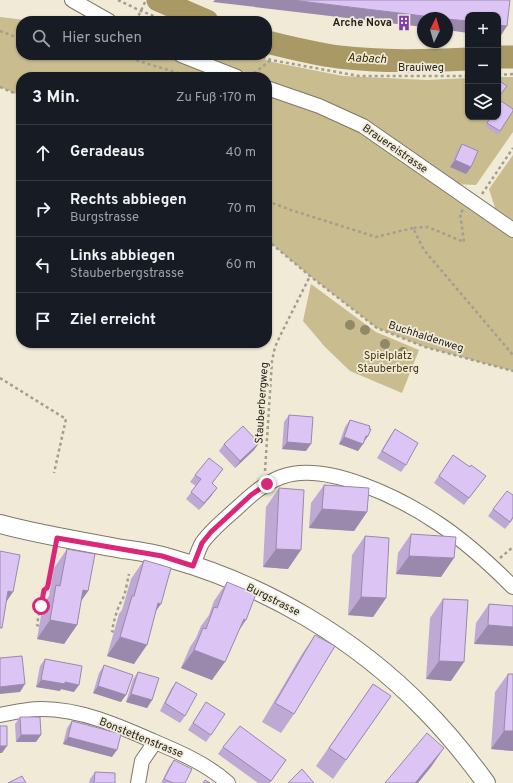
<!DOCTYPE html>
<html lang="de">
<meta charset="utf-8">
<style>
body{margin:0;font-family:Overpass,sans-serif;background:#242831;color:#f1f3f6}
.controls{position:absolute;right:12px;top:12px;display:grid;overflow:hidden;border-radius:8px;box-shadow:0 1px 3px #0004}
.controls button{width:36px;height:36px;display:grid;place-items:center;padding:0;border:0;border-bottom:1px solid #363941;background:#171b24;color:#f1f3f6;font:20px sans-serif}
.compass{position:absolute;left:417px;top:12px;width:36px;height:36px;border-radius:50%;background:#171b24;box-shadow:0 1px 3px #0004;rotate:5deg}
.stop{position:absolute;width:12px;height:12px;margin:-9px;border:3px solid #db2777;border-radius:50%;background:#fff}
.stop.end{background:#db2777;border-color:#fff;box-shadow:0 1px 4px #0008}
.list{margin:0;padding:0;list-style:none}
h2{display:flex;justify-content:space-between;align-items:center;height:52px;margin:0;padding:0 16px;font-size:17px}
h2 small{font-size:13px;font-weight:400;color:#9ea1a6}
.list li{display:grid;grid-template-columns:26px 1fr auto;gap:12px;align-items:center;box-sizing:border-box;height:56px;padding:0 16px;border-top:1px solid #363941}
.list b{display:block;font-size:15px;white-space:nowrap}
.list p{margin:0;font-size:13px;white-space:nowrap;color:#9ea1a6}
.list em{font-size:13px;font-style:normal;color:#9ea1a6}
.icon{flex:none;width:22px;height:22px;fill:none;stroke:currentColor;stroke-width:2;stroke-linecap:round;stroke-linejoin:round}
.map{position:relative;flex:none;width:513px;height:783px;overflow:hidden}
.search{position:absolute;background:#171b24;box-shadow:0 1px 3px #0004;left:16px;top:16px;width:256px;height:44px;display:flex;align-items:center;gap:10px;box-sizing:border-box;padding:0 14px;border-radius:16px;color:#9ea1a6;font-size:15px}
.panel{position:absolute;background:#171b24;box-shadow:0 1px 3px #0004;left:16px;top:72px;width:256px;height:276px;border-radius:16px}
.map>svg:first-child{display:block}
.green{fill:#c9bc8f}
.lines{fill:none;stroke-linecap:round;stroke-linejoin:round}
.river{stroke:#a89965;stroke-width:23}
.minor-casing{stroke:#7d7867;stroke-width:16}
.tertiary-casing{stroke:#7d7867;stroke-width:20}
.path{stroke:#a39e90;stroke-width:2.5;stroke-dasharray:3 3;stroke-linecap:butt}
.minor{stroke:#fff;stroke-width:14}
.tertiary{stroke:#fff;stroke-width:18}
.tree{fill:#918868}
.wall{fill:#bda9d3}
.shaded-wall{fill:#9a89ac}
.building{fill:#dcc4f5;stroke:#9a89ac}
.route{stroke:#db2777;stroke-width:5}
.labels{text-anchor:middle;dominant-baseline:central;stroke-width:3.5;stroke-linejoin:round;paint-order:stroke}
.poi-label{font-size:11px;font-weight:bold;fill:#26241d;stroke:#f0ead7;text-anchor:end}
.street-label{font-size:11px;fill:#26241d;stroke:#f0ead7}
.park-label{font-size:11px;fill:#43380d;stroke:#f0ead7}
.water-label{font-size:12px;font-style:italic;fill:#382d01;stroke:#f0ead7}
</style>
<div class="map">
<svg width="513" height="783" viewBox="0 0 513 783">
<rect width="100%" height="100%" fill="#f0ead7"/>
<path class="green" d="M0 17 33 21H21V55H181L237 77H21V96L0 87Z
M203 55H254L272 62 343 76 427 80 468 78V117H498V77H513V132L476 185 455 184 370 124 267 81V77H257Z
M267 88 363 126 513 230V371L425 347 377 328 310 276 267 240Z
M513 155V220L495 208 489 189Z
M311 284 376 332 419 350 402 393 350 371 325 347 303 321Z"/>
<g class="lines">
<path class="river" d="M158 0 207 21
M267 42C291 48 315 54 339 57 383 62 424 61 468 59
M498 57H513"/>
<g class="minor-casing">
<path id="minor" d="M72 0 109 21
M181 55 237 77
M267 88 319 106 363 126 513 230
M193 566C196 558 198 550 202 543 211 530 225 519 236 509 250 496 263 484 281 477 326 460 402 499 439 524 466 542 490 564 513 587
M0 715C14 712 28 709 42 709 81 709 119 726 153 741 179 752 207 764 228 783
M138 783 142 761 155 742"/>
</g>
<g class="tertiary-casing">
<path id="tertiary" d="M0 524C40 535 81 541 122 549 137 551 154 553 169 558 265 585 355 638 424 709 447 732 467 757 486 783"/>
</g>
<path class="path" d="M118 0 141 11 167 21
M136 21 146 0
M0 31 21 39
M119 55 191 77
M257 55 271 60 359 76H468
M498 75 513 74
M249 77 271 60
M0 87 21 96
M482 194 513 148
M267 201 291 210 376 237 413 228
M463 210 460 213 464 242 428 227 413 228 424 250 513 355
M267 240 310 276 377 328 425 347 513 371
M0 378 66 419 54 473
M265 471 272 361 275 347 280 336 310 276
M500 558 513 547
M39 626 37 625V624L44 589 47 588 54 550
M114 632 112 631C114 620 117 609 122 600 126 593 127 582 129 574"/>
<use href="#minor" class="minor"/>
<use href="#tertiary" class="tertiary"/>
</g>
<g class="tree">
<circle cx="350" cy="325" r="5"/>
<circle cx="365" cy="330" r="5"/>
<circle cx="385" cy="344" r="5"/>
<circle cx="403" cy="352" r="5"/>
</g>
<path class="wall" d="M468 85V91L465 89Z
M513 111 498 135 485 126 491 117Z
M462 144 471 167 466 174 450 167 457 151Z
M289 415 306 451 282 449 284 422Z
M350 420 369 429 368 436 358 451 339 444 345 427Z
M395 429 406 465 401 472 377 458 390 436Z
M259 443 254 450 235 468 219 451 224 444Z
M453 455 470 467 486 476 464 505 434 483Z
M223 469 212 484V495L199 510 186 499 196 486 190 482 195 475Z
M324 485 367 512 354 531 309 528 311 503Z
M279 488 288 569 263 567 266 507Z
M513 495V519L505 529 488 516 493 509Z
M411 534 441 577 396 574 398 553Z
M365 536 386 598 373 617 348 615 352 555Z
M67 549 88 591 81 601 77 625 64 644 37 639 43 604 49 596 54 568Z
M144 560 156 611 134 664 107 656 119 614 122 610 131 579Z
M227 582 239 629 212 680 181 668 190 647 196 638 201 626 209 615 214 601Z
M443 599 451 681 426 679 430 618Z
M489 604 513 606 474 644 476 623Z
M315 635 294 714 281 733 262 722 302 654Z
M45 659 74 692 61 689 60 691 36 687 40 666Z
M104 665 121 702 93 693 99 673Z
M138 672 152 700 147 708 126 702 133 679Z
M508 674 513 751 491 749 495 692Z
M176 682 185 716 180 723 160 711 171 689Z
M373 684 391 696 333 779 316 766Z
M206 702 211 735 206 742 188 730Z
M20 717 36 742H16L15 724Z
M72 721 112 757 63 744 67 728Z
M223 747 286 760 270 783H258L218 754Z
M174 760 185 783H161L169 767Z
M95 772 115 783H89L90 779Z"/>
<path class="shaded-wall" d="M215 0H292L440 18H423V27L213 2Z
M447 19 468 21V33L447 30Z
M498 25 507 26 500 37 498 36Z
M455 160 471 167 466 174 450 167Z
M366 436H368L363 443Z
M344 437 363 444 358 451 339 444Z
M287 442 311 444 306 451 282 449Z
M259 443 254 450 235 468 240 461Z
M217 488 212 495 199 510 204 503Z
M322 509 367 512 354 531 309 528Z
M276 549 301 550 288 569 263 567Z
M409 556 454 558 441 577 396 574Z
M83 590 88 591 75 610Z
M8 591 13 592 0 611Z
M361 597 386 598 373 617 348 615Z
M158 603 161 604 148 622Z
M244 619 246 620 233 639Z
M50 620 77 625 64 644 37 639Z
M488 625 513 627V646L474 644Z
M120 637 147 645 134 664 107 656Z
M194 650 225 662 212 680 181 668Z
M439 661 464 662 451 681 426 679Z
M41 680 65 682 79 685 74 692 61 689 60 691 36 687Z
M25 684 20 692 0 694V687Z
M98 686 126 695 121 702 93 693Z
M131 694 152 700 147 708 126 702Z
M504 731H513V751L491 749Z
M21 735H41L36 742H16Z
M68 737 117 750 112 757 63 744Z
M0 746H7L2 753H0Z
M444 748 431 767 418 783H415Z"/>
<path class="building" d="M292 0H510L507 26 498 25V15H468V21L447 19V18H440Z
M498 80 507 86 498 98Z
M501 101 513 109V111L500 131 487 123 491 117H498V106Z
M462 144 478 151 471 167 455 160Z
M289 415 313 417 311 444 287 442Z
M350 420 370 426 369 429H371L368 436H366L363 444 344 437Z
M243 426 259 443 240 461 224 444Z
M395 429 418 443 406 465 382 451Z
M453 455 470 467 471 465 486 476 469 498 439 476Z
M209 458 223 469 212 483 217 488 204 503 191 492 201 479 195 475Z
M324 485 369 488 367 512 322 509Z
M279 488 304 490 301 550 276 549Z
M507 491 513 495V517L510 522 493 509Z
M411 534 456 537 454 558 409 556Z
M365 536 389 538 386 598 361 597Z
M67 549 95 554 88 591 83 590 77 625 50 620 56 585 60 586Z
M0 551 20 555 13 592 8 591 2 628H0Z
M144 560 171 568 161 604 158 603 147 645 120 637 132 596H134Z
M227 582 256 594 246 620 244 619 225 662 194 650 203 628 206 629 214 607 217 608Z
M443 599 468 600 464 662 439 661Z
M489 604 513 606V627L488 625Z
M315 635 335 646 294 714 275 703Z
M22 656 25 684 0 687V658Z
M45 659 82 666 79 685 65 682V684L41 680Z
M104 665 133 675 126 695 98 686Z
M138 672 159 678 152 700 131 694Z
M508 674H513V731H504Z
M176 682 197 694 185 716 165 703Z
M373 684 391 696 346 760 329 748Z
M206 702 225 714 211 735 193 723Z
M20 717H40L41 735H21Z
M72 721 121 734 117 750 68 737Z
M0 726H7V746H0Z
M240 726 286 760 271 781 223 747Z
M427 733 444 748 415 783H385Z
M174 760 192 769 185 783H173L164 779Z
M302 769 314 783H288Z
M95 772 115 773V783H94Z
M22 776 26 783H8Z
M205 780 210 783H203Z"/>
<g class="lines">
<path class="route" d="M41 606 44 590 47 588 48 585 57 538 162 556 193 566 202 543 211 532 251 495 267 484"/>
</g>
<defs>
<g id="building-bare" transform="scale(1.2)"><path d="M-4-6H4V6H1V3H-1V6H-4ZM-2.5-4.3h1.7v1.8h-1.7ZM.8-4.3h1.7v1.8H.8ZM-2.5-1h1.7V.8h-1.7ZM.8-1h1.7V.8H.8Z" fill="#7d3baf" stroke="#f0ead7" stroke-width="2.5" paint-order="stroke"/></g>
</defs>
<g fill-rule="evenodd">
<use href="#building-bare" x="404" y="23"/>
</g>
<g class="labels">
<g class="poi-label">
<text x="392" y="23">Arche Nova</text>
</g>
<g class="street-label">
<text x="421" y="68">Brauiweg</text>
<text transform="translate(395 149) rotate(35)">Brauereistrasse</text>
<text transform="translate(426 337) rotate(18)">Buchhaldenweg</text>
<text transform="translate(262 403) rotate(-86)">Stauberbergweg</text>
<text transform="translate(273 600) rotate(27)">Burgstrasse</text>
<text transform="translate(141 738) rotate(22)">Bonstettenstrasse</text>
</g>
<g class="park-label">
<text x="388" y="356">Spielplatz<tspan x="388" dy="13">Stauberberg</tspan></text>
</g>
<g class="water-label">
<text transform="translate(367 59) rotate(3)">Aabach</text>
</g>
</g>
</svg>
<div class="controls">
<button>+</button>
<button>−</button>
<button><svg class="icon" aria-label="layers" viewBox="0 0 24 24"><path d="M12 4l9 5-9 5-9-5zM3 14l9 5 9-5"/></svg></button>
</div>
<svg class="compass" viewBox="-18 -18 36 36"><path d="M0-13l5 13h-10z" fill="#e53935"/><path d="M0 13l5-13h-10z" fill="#9ea1a6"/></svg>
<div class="stop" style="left:41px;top:606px"></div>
<div class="stop end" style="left:267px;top:484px"></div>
<div class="search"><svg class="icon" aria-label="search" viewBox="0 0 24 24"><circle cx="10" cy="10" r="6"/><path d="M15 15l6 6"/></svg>Hier suchen</div>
<section class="panel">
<h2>3 Min.<small>Zu Fuß · 170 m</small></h2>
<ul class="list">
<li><svg class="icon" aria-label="ahead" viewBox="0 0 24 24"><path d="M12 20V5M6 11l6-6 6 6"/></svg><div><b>Geradeaus</b></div><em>40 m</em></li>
<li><svg class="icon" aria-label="right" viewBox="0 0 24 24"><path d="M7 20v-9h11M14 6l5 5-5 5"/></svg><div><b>Rechts abbiegen</b><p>Burgstrasse</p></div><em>70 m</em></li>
<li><svg class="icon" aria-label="left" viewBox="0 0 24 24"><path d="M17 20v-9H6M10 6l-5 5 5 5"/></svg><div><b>Links abbiegen</b><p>Stauberbergstrasse</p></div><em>60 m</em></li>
<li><svg class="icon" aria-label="arrive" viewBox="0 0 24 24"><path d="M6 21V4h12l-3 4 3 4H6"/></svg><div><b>Ziel erreicht</b></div></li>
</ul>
</section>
</div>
